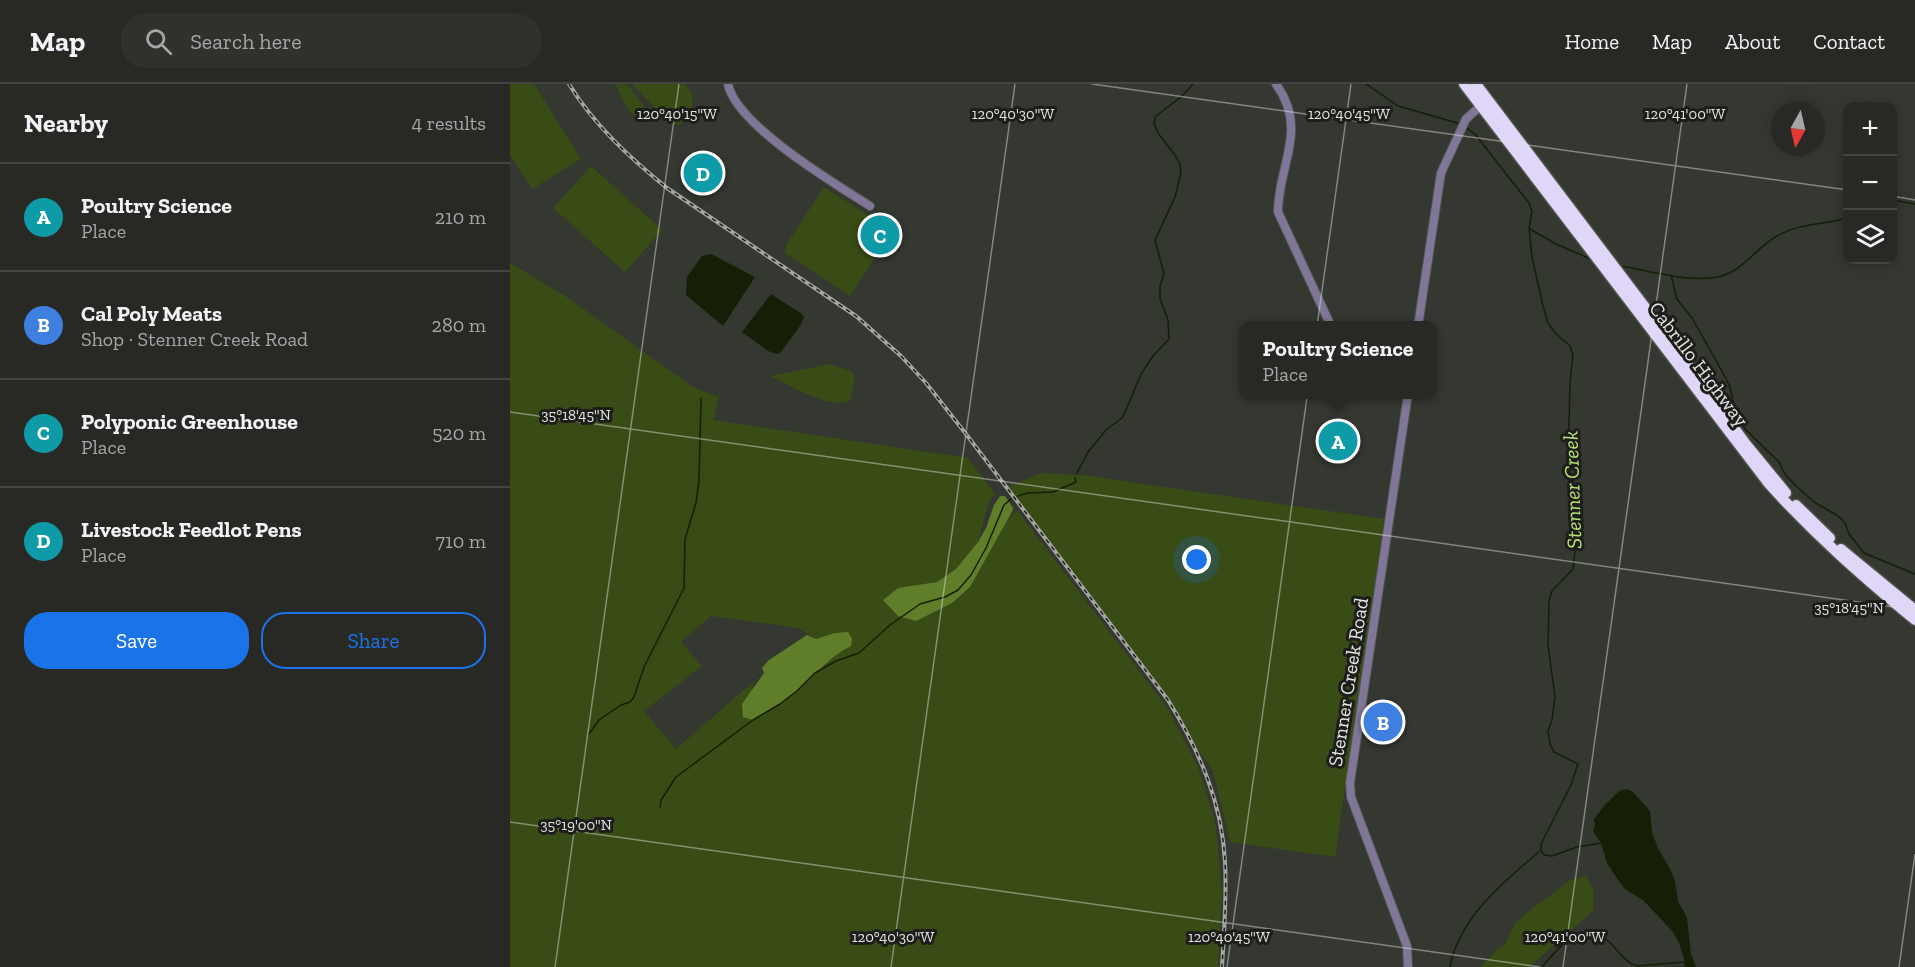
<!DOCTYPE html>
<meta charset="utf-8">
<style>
body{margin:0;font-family:"Zilla Slab",serif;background:#30312d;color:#f1f3f6}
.controls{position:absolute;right:18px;top:18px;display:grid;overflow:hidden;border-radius:12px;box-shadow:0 3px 15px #0003}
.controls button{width:54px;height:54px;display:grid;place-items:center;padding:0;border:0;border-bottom:2px solid #444542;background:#282925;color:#f1f3f6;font:30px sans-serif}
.compass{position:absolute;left:1261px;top:18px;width:54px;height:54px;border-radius:50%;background:#282925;box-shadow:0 3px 15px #0003;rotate:188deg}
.you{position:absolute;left:687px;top:476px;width:21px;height:21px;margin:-15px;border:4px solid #fff;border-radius:50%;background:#1a73e8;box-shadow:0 0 0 9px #1a73e833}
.badge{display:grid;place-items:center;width:39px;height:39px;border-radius:50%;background:#1a73e8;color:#fff;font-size:20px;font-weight:700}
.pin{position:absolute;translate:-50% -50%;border:3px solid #fff;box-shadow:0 2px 6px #0006}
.popup{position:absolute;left:729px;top:237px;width:198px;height:78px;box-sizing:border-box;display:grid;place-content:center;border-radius:12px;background:#282925;filter:drop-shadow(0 2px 4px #0005);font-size:20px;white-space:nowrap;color:#a5a6a7}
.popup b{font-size:22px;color:#f1f3f6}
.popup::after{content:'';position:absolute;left:50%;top:100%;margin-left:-12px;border:12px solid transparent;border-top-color:#282925}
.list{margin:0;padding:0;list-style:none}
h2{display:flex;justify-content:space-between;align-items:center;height:78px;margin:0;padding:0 24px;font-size:26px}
h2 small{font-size:20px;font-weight:400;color:#a5a6a7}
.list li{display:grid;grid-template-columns:39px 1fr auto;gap:18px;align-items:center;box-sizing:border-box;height:108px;padding:0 24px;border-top:2px solid #444542}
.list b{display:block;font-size:22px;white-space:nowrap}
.list p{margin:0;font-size:20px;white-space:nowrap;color:#a5a6a7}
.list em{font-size:20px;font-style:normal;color:#a5a6a7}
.actions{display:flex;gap:12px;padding:18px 24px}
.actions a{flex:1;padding:14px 0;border:2px solid #1a73e8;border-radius:24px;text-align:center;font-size:21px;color:#1a73e8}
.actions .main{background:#1a73e8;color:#fff}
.icon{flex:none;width:33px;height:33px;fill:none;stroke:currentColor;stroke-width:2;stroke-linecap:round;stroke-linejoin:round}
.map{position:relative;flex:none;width:1405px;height:883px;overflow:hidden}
header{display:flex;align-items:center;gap:36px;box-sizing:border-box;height:84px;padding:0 30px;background:#282925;border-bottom:2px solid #444542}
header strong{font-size:28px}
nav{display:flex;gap:33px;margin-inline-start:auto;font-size:21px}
.search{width:420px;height:54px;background:#30312d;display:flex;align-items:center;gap:15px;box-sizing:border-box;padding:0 21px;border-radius:24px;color:#a5a6a7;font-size:22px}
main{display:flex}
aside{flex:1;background:#282925}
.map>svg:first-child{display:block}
.green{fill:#394c16;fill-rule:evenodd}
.forest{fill:#607e29}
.water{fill:#151f05}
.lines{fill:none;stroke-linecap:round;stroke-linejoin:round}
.stream{stroke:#151f05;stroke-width:1.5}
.minor-casing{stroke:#51534d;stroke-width:10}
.highway-casing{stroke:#51534d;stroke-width:13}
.minor{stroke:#807698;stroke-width:8}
.highway{stroke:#e0d6f8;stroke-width:10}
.rail-casing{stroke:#a3a5a0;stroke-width:4}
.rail{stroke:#1d1e1b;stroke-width:1.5;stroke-dasharray:4.5;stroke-linecap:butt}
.ticks{fill:none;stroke:#e3e5e1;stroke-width:1.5;stroke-opacity:0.45}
.labels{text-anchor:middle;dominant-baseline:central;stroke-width:6;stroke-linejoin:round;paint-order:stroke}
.street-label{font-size:20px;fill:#e3e5e1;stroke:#1d1e1b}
.water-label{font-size:21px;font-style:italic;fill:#b9e374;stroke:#1d1e1b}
.ticks-label{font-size:15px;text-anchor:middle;fill:#e3e5e1;stroke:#1d1e1b;stroke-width:6;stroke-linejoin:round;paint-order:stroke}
</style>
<header>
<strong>Map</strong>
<div class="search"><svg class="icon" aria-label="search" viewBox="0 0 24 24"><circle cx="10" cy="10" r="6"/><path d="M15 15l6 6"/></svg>Search here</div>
<nav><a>Home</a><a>Map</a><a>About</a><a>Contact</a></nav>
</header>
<main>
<aside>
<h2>Nearby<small>4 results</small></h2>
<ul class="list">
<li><span class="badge" style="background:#0f9aa8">A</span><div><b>Poultry Science</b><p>Place</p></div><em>210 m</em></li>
<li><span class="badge" style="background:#3f7fe0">B</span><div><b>Cal Poly Meats</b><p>Shop · Stenner Creek Road</p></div><em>280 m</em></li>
<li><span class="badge" style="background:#0f9aa8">C</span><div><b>Polyponic Greenhouse</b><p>Place</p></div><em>520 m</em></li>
<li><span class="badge" style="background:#0f9aa8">D</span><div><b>Livestock Feedlot Pens</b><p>Place</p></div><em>710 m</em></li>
</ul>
<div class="actions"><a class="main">Save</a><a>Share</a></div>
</aside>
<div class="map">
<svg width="1405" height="883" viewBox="0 0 1405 883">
<rect width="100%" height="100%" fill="#353731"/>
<path class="green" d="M0 0H24L71 75 22 105 0 71Z
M105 0H117L134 22 133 26 125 32 117 24Z
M122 0H174L182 8V29L169 41 161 40Z
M81 82 152 146 115 188 43 124Z
M314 103 361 133 357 140 378 154 340 212 275 169 276 161Z
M0 179 55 212 183 303 209 313 203 336 458 374 485 410 479 417 468 458 447 485 427 498 389 504 373 516 460 503 498 436 507 426 658 625 688 683 705 737 712 807 708 883H0ZM201 532 288 544 306 555 325 549 341 562C319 572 304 591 287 607 273 619 258 627 243 636L232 620 242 606 244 597 166 665 134 627 192 582 171 558Z
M319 280 342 287C347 295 342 307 340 317 317 325 281 302 261 292Z
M531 389 572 391 874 435 825 773 720 758 703 687 623 570 497 403Z
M1076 791 1084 807 1083 827 1019 883H971L986 866 995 860 1005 839 1028 820 1061 796Z"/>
<path class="forest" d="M490 412H495L503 424 502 428 460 503 442 519 406 537 388 532 373 516 388 504 427 498 446 485 468 458 476 444 484 421Z
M338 548 342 555 341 562C319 572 305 592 287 607 273 619 258 627 243 636L233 633 232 620 254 589 252 584 259 576 297 551 306 555 325 549Z"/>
<path class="water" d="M201 170 245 193 213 242 176 211 177 193 192 172Z
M261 210 292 230 294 233 290 242 271 268 267 270 258 267 232 248Z
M1117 705 1123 708 1140 727 1142 748 1148 764 1160 785 1165 797 1168 817 1177 834 1181 870 1186 883H1174L1175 878 1169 859 1163 848 1133 816 1116 806 1110 799 1097 779 1091 759 1083 747 1085 741 1084 735 1094 722 1109 707Z"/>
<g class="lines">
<path class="stream" d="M856 0 888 22 951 40
M1382 119 1388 117 1405 120
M1020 145 1046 160 1083 176
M1111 182C1141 187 1186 201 1215 191 1235 183 1249 162 1267 152 1287 140 1315 140 1338 134
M1161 191 1167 215 1182 234 1213 289 1220 303 1226 331 1235 345 1269 378 1275 390 1286 402 1304 418 1328 432 1335 439 1339 450 1354 469 1405 490
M567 389 578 368 596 346 613 333 631 290 643 272 659 255 658 236 650 215V202L654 190 645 156 665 113 671 89 670 80 665 71 648 49 644 39 646 32 671 13 683 0
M508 412 517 409 543 408 566 398 565 394
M79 650 89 636 111 621 120 618 124 613 134 583 174 504 175 455 186 419 189 397 191 314
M150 723 151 716 166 693 243 636 270 620 288 606 305 589 326 577 349 569 380 541 410 520 435 513 448 506 461 491 476 464 494 421 501 415
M1031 766 1034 771 1042 772 1067 763 1091 759
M940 883C949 833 995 797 1031 766V760L1061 701 1068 680 1044 668 1040 660 1038 647 1042 636 1045 613 1038 561 1039 517 1042 507 1063 485 1067 450 1065 415 1058 380 1060 298 1063 271 1060 262 1046 250 1038 239 1033 222 1022 173 1019 144 1022 128 1019 119 965 50 955 43
M1032 883C1053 858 1077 831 1106 865 1112 872 1117 879 1127 882L1175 878"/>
<g class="minor-casing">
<path id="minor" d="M218 0C226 41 324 99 360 122
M766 0C799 46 768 81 768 128L821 242
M908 242 931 89 956 35 974 19
M898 883 897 862 841 713 840 699 898 310"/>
</g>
<g class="highway-casing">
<path id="highway" d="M954 0 1259 400C1305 451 1353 493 1405 536
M966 0 1169 268 1235 359 1276 409
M1286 421 1320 454
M1331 465 1405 526"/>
</g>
<use href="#minor" class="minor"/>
<use href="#highway" class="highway"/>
<g class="rail-casing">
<path id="rail" d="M59 0C84 41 120 74 157 104L346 232 391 272 416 299 456 350 658 616C689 666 712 718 715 778 717 813 714 848 712 883"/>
</g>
<use href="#rail" class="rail"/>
</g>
<path class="ticks" d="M582 0 1338 106M1382 112 1405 116M0 328 1405 526M0 738 1030 883M45 883 169 0M381 883 505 0M717 883 841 0M1053 883 1177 0M1389 883 1405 770"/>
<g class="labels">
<g class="street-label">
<text transform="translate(1189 280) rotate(53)">Cabrillo Highway</text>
<text transform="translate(838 598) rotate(-81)">Stenner Creek Road</text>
</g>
<g class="water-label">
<text transform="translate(1062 406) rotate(-92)">Stenner Creek</text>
</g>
</g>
<g class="ticks-label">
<text x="167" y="35">120°40'15"W</text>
<text x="503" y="35">120°40'30"W</text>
<text x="839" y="35">120°40'45"W</text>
<text x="1175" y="35">120°41'00"W</text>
<text x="66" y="336">35°18'45"N</text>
<text x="1339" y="529">35°18'45"N</text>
<text x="66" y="746">35°19'00"N</text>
<text x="383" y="858">120°40'30"W</text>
<text x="719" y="858">120°40'45"W</text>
<text x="1055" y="858">120°41'00"W</text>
</g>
</svg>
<div class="controls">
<button>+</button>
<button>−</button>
<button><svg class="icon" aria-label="layers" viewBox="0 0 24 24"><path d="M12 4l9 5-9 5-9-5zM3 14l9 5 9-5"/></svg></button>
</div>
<svg class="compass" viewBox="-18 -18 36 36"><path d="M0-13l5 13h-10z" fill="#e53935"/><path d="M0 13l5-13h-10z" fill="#a5a6a7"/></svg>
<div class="you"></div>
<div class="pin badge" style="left:828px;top:357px;background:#0f9aa8">A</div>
<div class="popup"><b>Poultry Science</b>Place</div>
<div class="pin badge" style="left:873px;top:638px;background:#3f7fe0">B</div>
<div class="pin badge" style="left:370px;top:151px;background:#0f9aa8">C</div>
<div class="pin badge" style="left:193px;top:89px;background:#0f9aa8">D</div>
</div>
</main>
